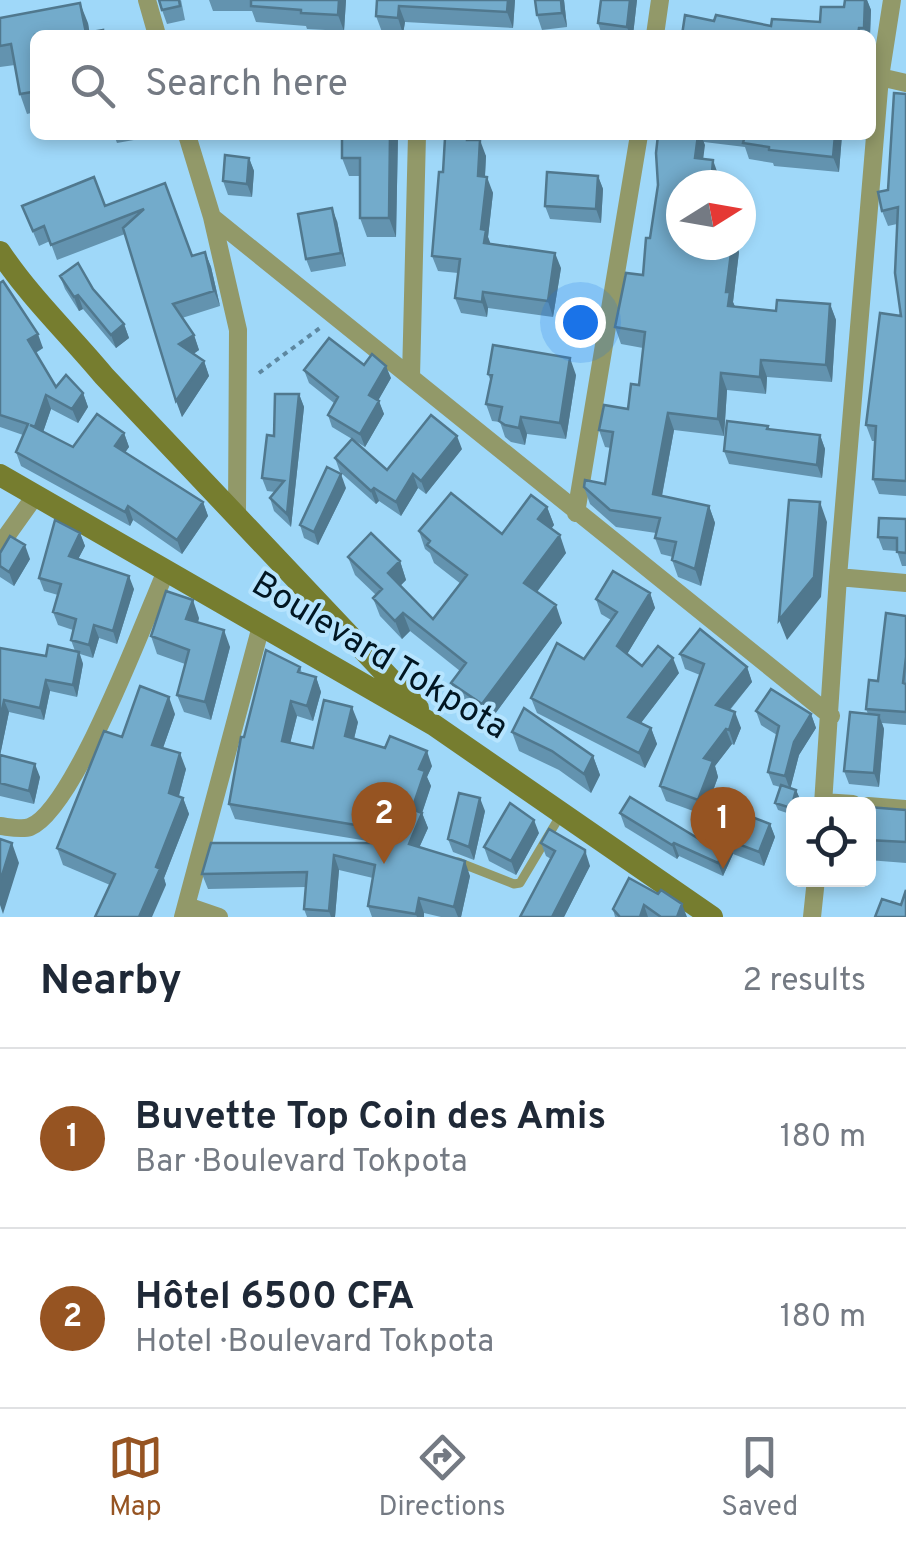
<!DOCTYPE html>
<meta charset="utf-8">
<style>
body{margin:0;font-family:Overpass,sans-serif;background:#f2f2f3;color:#1f2937}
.controls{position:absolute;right:30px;bottom:30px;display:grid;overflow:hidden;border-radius:15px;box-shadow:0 5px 15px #0003}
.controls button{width:90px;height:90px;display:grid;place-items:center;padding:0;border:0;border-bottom:2px solid #e0e1e3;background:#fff;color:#1f2937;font:50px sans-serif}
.compass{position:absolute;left:666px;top:170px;width:90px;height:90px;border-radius:50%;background:#fff;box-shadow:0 5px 15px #0003;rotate:79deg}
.you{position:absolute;left:580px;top:322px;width:35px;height:35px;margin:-25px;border:8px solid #fff;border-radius:50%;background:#1a73e8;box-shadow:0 0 0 15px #1a73e833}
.badge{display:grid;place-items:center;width:65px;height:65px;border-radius:50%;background:#965422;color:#fff;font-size:32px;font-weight:700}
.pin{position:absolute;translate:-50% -82px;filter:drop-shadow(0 2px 5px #0008)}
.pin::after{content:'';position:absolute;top:52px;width:35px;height:30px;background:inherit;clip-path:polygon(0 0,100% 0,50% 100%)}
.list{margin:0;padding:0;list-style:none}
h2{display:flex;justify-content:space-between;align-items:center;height:130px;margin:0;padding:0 40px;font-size:42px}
h2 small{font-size:32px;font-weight:400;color:#747a83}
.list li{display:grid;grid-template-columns:65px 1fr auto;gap:30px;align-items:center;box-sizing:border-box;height:180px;padding:0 40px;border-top:2px solid #e0e1e3}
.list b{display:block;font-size:38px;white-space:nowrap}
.list p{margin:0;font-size:32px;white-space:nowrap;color:#747a83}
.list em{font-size:32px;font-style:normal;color:#747a83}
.icon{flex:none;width:55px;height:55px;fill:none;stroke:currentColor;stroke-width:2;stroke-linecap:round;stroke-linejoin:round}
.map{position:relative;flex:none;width:906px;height:917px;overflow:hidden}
.search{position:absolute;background:#fff;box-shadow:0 5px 15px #0003;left:30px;right:30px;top:30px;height:110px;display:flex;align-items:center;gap:25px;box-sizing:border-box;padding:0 35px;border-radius:15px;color:#747a83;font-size:38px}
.sheet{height:490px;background:#fff}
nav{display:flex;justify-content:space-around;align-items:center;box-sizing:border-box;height:140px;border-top:2px solid #e0e1e3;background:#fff;font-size:28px;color:#747a83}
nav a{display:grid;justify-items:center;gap:5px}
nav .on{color:#965422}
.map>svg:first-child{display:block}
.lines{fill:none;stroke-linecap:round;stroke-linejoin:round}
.path{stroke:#5d87a0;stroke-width:4;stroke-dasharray:5 5;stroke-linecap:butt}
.lane{stroke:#929969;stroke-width:9}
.street{stroke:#929969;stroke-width:18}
.secondary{stroke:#767d2f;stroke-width:22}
.wall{fill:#6393af}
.shaded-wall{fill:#50788e}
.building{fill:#73abcb;stroke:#50788e;stroke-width:2.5}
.labels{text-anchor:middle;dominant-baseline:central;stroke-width:8;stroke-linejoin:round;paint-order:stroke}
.street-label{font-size:35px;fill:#011622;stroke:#b6e4fe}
</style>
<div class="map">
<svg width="906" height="917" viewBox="0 0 906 917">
<rect width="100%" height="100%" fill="#9fd8f9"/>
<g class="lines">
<path class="path" d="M259 373 320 328"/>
<path class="lane" d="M458 862 514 884 520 883 560 816"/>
<path class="street" d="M147 0 157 35
M655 35 660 0
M880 77 906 83
M187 135 212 217 238 330 237 515
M212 217 831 716
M411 377 417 135
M576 513 639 135
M0 545 35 496
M838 577 906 583
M823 802 853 804
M823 804 838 577 880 77 892 0
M868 806 906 809
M0 826C9 827 22 830 30 827 74 810 145 619 166 571
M187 906 219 917
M183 917 261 626
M812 917 816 879"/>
<path class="secondary" d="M0 252C30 297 69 334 104 376L418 708
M0 475 434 725 712 917"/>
</g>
<path class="wall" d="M181 0 185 20 167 24 162 10Z
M209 0H346L344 31 307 29 306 26 256 22 252 11H213Z
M377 0H515L513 28 405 22 403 34 382 32 376 16Z
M535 0H564L567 27 542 30 537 15Z
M601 0H637L633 35H602L598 23Z
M845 0H867L871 10 870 35H682L714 21 771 26 820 22 844 7Z
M0 18 88 23 89 32 103 30 104 35H35V112L27 114 20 94 15 65 0 67Z
M906 94V496L879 494 873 479 876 441H872L866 425 901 316 897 224 888 226 882 211 888 190Z
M114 135H144L145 138 117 143Z
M342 135H398L396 237H367L360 218V176H349L342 158Z
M448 135H472V140L486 156 485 177 493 193 488 237 490 243 561 268 553 317 488 308 487 317 461 313 455 298 458 273 438 271 432 256Z
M658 135H842L839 172 774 166 773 163 749 159 745 147 704 142 703 159 719 177 718 185H681V245H736L739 252 733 302 735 307 776 311 830 304 836 320 832 382 767 377 766 394 727 390 724 436 674 430 662 496 709 506 715 523 701 586 678 577 672 560 673 557 661 554 655 538 656 533 616 527 590 504 584 487 605 484 611 448 605 447 599 430 628 409 639 385 643 348 621 344 615 327 643 275 650 238 658 185Z
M249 158 254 171 252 197 228 195 223 181Z
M598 176 603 189 601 223 550 219 545 206Z
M165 183 192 256 205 252 211 267 220 306 182 318 194 335 199 350 193 354 204 361 209 376 182 417 125 234 57 260 50 241 39 246 22 206H105Z
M337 221 346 266 311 272 306 259Z
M60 276 93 289 124 324 129 338 116 348 83 309 79 311 65 289Z
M0 283 43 348 36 353 56 387 83 393 88 407 78 423 51 409 43 432 73 447 124 433 129 447 125 452 203 502 208 516 182 554 133 520 130 526 21 466 16 452 23 435 0 427Z
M364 365 391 378 378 400 384 414 365 447 354 440 387 470 462 449 426 494 418 488 401 516 379 501 376 504 340 472 335 458 352 439 332 427 328 415 334 403 309 383 304 370Z
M488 374 576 375 566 439 527 434 525 445 511 442 505 437 500 422 492 421 486 404 491 382Z
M299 394 304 407 291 527 274 511 270 498 275 492 267 491 262 478 274 436Z
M768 426 769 429 820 435 825 449 822 478 729 464 724 451Z
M346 488 318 545 304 538 300 525Z
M547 507 554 525 551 529 566 553 537 592 562 623 489 722 458 701 451 683 460 671 410 631 402 639 380 616 373 598 376 595 355 575 348 557 400 561 406 580 400 586 433 619 461 584 434 563 430 553 425 549 419 531 502 534Z
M906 519V566H902L897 551 883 550 878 537Z
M80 533 85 546 78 559 134 589 117 644 99 638 93 658 80 654 83 664 77 697 50 691 44 720 9 712 0 755 40 777 34 804 0 796V648L46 656 75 651 71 640 73 630 58 625 53 612 58 595 44 591 39 578Z
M0 553 30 559 14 586 0 577Z
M650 593 655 608 627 654 642 666 679 673 641 723 651 728 657 744 645 768 537 713 531 698 584 659 611 620 601 614 596 599Z
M906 616V725L882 723 884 729 879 787 849 784 844 771 868 714 866 709Z
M199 618 198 623 230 647 211 720 184 712 177 695 185 664 157 654 151 636Z
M680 654 747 667 752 682 730 710 741 728 734 745 732 744 715 766 718 777 704 815 666 801 660 786 700 675 685 669Z
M300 667 302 673 316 677 321 692 313 721 297 716 290 743 313 748 358 722 354 739 432 766 427 777 431 786 422 813 428 828 419 848 470 876 461 917H441L424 913V917H372L368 906 373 878 339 870 335 917H307L304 909 306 887 208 889 202 874 380 843 235 819 229 804 244 737Z
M756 711 811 714 816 728 799 755 790 789 796 790 799 797 793 815 778 810 775 803 780 787 773 785 768 772 777 735 761 725Z
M175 714 163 748 186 769 179 796 183 798 189 814 164 878 166 885H110L63 865 57 848 122 737Z
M512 732 593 756 600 775 591 793 559 770 519 751Z
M868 807 906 810V863L868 860Z
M485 811 474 860 453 852 448 839Z
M620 813 699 839 770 824 775 837 764 866 733 854 723 876 679 856 677 859 625 827Z
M539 833 516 875 489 861 484 847Z
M541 843 590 866 564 917H520L551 859 546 856Z
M658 894 687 917H615L613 909Z"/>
<path class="shaded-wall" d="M339 0H346L344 31 338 15Z
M508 0H515L513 28 507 12Z
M561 0H564L567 27 562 13Z
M630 0H637L633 35H630L627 27Z
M865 0H867L871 10 870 35H866L864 28Z
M80 3 88 23 90 35H86Z
M399 6 405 22 403 34 398 18Z
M390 135H398L396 237 389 218Z
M698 135H701L705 145 701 175 695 158Z
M835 135H842L839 172 833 157Z
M480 140 486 156 484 192 478 176Z
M249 158 254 171 252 197 247 184Z
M713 160 719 177 718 185H711Z
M598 176 603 189 601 223 596 209Z
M487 177 493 193 488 237 491 245 490 258 481 229Z
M332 208 337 221 346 266 341 253Z
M732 245H736L739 252 733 302 736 309 728 306 726 292Z
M205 252 211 267 220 306 214 291Z
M555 253 561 268 553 317 548 301Z
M483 292 488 308 487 317 482 302Z
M78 295 83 309 79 311 74 297Z
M830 304 836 320 832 382 826 365Z
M124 324 129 338 116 348 111 335Z
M38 334 43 348 33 354 28 340Z
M194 335 199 350 185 360 179 344Z
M570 358 576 375 566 439 560 423Z
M761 360 767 377 766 394 760 377Z
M204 361 209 376 182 417 176 401Z
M386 366 391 378 374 408 369 395Z
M721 373 727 390 724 436 718 419Z
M83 393 88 407 78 423 72 409Z
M299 394 304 407 291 527 287 514Z
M46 395 51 409 40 441 35 427Z
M379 401 384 414 365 447 360 434Z
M668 413 674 430 659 511 653 494Z
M521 417 527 434 525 445 519 428Z
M124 433 129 447 120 460 115 446Z
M820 435 825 449 822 478 817 465Z
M457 436 462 449 426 494 421 481Z
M341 474 346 488 318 545 314 532Z
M413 474 418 488 401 516 396 502Z
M374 488 379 501 376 504 371 491Z
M203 502 208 516 182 554 177 540Z
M820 502 827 522 821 597 787 640 779 620Z
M128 506 133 520 130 526 125 512Z
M709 506 715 523 701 586 695 569Z
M547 507 554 525 545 537 538 519Z
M80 533 85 546 73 569 69 556Z
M560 535 566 553 530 601 524 583Z
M25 545 30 559 14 586 9 572Z
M400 561 406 580 395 591 388 573Z
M129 576 134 589 117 644 113 631Z
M650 593 655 608 623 661 617 646Z
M193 600 199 618 193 637 186 619Z
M556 605 562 623 489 722 482 704Z
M403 613 410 631 402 639 395 621Z
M94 625 99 638 93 658 89 645Z
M224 630 230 647 211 720 205 702Z
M79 652 83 664 77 697 73 685Z
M673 658 679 673 634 732 628 717Z
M747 667 752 682 721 720 716 705Z
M316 677 321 692 313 721 307 706Z
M46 680 50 691 44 720 40 708Z
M169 697 175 714 158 762 152 745Z
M4 700 9 712 0 756V722Z
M291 701 297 716 287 756 282 741Z
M352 707 358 722 351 751 345 736Z
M735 712 741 728 734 745 729 730Z
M811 714 816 728 799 755 790 790 785 776 794 742Z
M879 715 884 729 879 787 874 773Z
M651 728 657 744 645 768 639 753Z
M726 729 732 744 715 766 718 777 704 815 698 800 704 758Z
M427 751 432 766 427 777 431 786 420 819 422 813 428 828 414 859 409 844 412 809 419 769Z
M180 753 186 769 175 810 169 793Z
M593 756 600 775 591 793 584 774Z
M35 764 40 777 34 804 29 791Z
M796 790 799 797 797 804H794L793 815 791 808Z
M183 798 189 814 164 878 166 885 152 917H139L156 867Z
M480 798 485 811 474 860 469 847Z
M534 820 539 833 516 875 511 861Z
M770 824 775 837 764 866 759 852Z
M728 840 733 854 723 876 718 863Z
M12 843 19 863 3 914 0 905V882Z
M674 843 679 856 677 859 672 845Z
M585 850 590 866 564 917H552Z
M334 855 339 870 335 917H331L329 911Z
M465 861 470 876 461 917H458L454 907Z
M419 898 424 913V917H417L416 914Z
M682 904 687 917H677Z
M644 905 648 917H640Z"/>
<path class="building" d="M159 0H179L180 6 162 10Z
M251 0H339L338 15 301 13V10L251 6Z
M377 0H508L507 12 399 6 398 18 376 16Z
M535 0H561L562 13 537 15Z
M601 0H630L627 27 598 23Z
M845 0H865L864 28H859L858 35H682L685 15 714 21 716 15 771 26 772 19 820 22 821 7H844Z
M80 3 86 33 103 30V35H35L34 107 32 92 20 94 11 44 0 46V18Z
M894 93 906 94V481L873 479 876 426 866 425 880 313 901 316 895 273 898 207 882 211 878 192 888 190Z
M342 135H390L389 218H360V158H342Z
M448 135H467V140H480L478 176 487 177 481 229 486 230 484 243 555 253 548 301 483 292 482 302 455 298 460 259 432 256 439 172H443L445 138H448Z
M658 135H698L695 158 713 160 711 185H681L679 229H681V245H732L726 292H730L728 306 776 311 777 300 830 304 826 365 761 360 760 377 721 373 718 419 668 413 653 494 709 506 695 569 672 560 676 542 655 538 660 518 610 510 584 487 585 480 605 484 613 432 599 430 604 405 628 409 631 384 639 385 645 332 615 327 626 273 643 275 646 238H650L658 185 656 153Z
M745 135H835L833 157 769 150V147L743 143Z
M225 155 249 158 247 184 223 181Z
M547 172 598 176 596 209 545 206Z
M94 177 105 206 165 183 192 256 205 252 214 291 173 304 194 335 179 344 204 361 176 401 123 228 144 209 51 245 44 226 33 231 22 206Z
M332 208 341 253 306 259 298 214Z
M78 263 93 289 124 324 111 335 78 295 74 297 60 276Z
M3 281 38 334 28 340 56 387 66 375 83 393 72 409 46 395 35 427 30 425 73 447 97 414 124 433 115 446 203 502 177 540 128 506 125 512 16 452 28 424 0 415V283Z
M329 338 364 365 372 354 386 366 369 395 379 401 360 434 328 415 338 397 304 370Z
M493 345 570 358 560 423 521 417 519 428 505 425 499 421 502 407 486 404 492 375 488 374Z
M275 394H299L287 514 270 498 284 481 262 478 267 435 274 436Z
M431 415 457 436 421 481 413 474 396 502 374 488 371 491 335 458 352 439 387 470Z
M727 421 768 426 767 429 820 435 817 465 724 451Z
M327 467 341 474 314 532 300 525Z
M451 493 502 534 531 495 547 507 538 519 560 535 524 583 556 605 482 704 451 683 466 663 403 613 395 621 373 598 382 589 348 557 371 533 400 561 388 573 433 619 467 575 427 545 430 541 419 531Z
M789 500 820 502 814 577 779 620Z
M879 518 906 519V553L897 552V538L878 537Z
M55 520 80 533 69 556 129 576 113 631 94 625 89 645 71 640 76 619 53 612 61 584 39 578Z
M10 536 25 545 9 572 0 566V553Z
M613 571 650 593 617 646 642 666 658 646 673 658 628 717 651 728 639 753 531 698 557 643 584 659 617 612 596 599Z
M166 591 193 600 186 619 224 630 205 702 177 695 189 650 151 636Z
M886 613 906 616V657L903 683 906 684V712L866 709 869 680 878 681Z
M700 629 747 667 716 705 735 712 729 730 726 729 704 758 713 761 698 800 660 786 704 664 680 654Z
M48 645 79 652 73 685 46 680 40 708 4 700 0 722V648L46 656Z
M266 650 300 667 298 672 316 677 307 706 291 701 282 741 313 748 324 700 352 707 345 736 385 748 390 736 427 751 419 769 425 771 412 809 422 813 409 844 465 861 454 907 419 898 416 914 368 906 375 865 334 855 329 911 304 909 307 872 202 874 211 843H385L386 830 229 804 241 737H244Z
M140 686 169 697 152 745 180 753 169 793 183 798 156 867 160 869 139 917H95L115 874 57 848 104 731 122 737Z
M771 689 811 714 794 742 785 776 768 772 779 726 756 711Z
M524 708 593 756 584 774 552 751 512 732Z
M850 712 879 715 874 773 844 771Z
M0 755 35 764 29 791 0 783Z
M781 785 796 790 791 808 775 803Z
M459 793 480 798 469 847 448 839Z
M630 797 699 839 715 803 770 824 759 852 728 840 718 863 674 843 672 845 620 813Z
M510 803 534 820 511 861 484 847Z
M868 807 906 810V842L868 840Z
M549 829 585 850V853L552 917H520L555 851 541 843Z
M0 839 12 843 0 882Z
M629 878 658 894 661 890 682 904 677 917H661L644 905 640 917H620L613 909Z
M906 890V917H875L882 899 901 905Z"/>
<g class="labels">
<g class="street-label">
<text transform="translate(379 657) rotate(31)">Boulevard Tokpota</text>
</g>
</g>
</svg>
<div class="controls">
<button><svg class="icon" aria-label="locate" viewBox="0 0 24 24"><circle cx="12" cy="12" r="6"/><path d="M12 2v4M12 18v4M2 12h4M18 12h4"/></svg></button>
</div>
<svg class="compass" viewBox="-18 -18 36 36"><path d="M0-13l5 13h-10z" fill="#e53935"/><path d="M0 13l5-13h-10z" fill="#747a83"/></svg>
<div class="you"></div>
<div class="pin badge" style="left:723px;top:869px">1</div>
<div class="pin badge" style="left:384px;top:864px">2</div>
<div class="search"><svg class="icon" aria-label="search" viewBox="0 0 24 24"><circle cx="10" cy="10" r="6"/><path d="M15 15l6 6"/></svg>Search here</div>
</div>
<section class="sheet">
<h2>Nearby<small>2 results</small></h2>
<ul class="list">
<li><span class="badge">1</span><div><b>Buvette Top Coin des Amis</b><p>Bar · Boulevard Tokpota</p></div><em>180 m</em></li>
<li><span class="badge">2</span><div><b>Hôtel 6500 CFA</b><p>Hotel · Boulevard Tokpota</p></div><em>180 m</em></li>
</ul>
</section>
<nav>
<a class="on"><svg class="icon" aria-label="map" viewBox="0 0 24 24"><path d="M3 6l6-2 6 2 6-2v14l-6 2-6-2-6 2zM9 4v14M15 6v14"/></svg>Map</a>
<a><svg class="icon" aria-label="directions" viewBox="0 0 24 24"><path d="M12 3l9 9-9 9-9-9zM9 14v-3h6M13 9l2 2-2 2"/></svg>Directions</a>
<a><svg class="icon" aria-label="saved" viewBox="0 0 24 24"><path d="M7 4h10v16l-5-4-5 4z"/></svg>Saved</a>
</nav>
